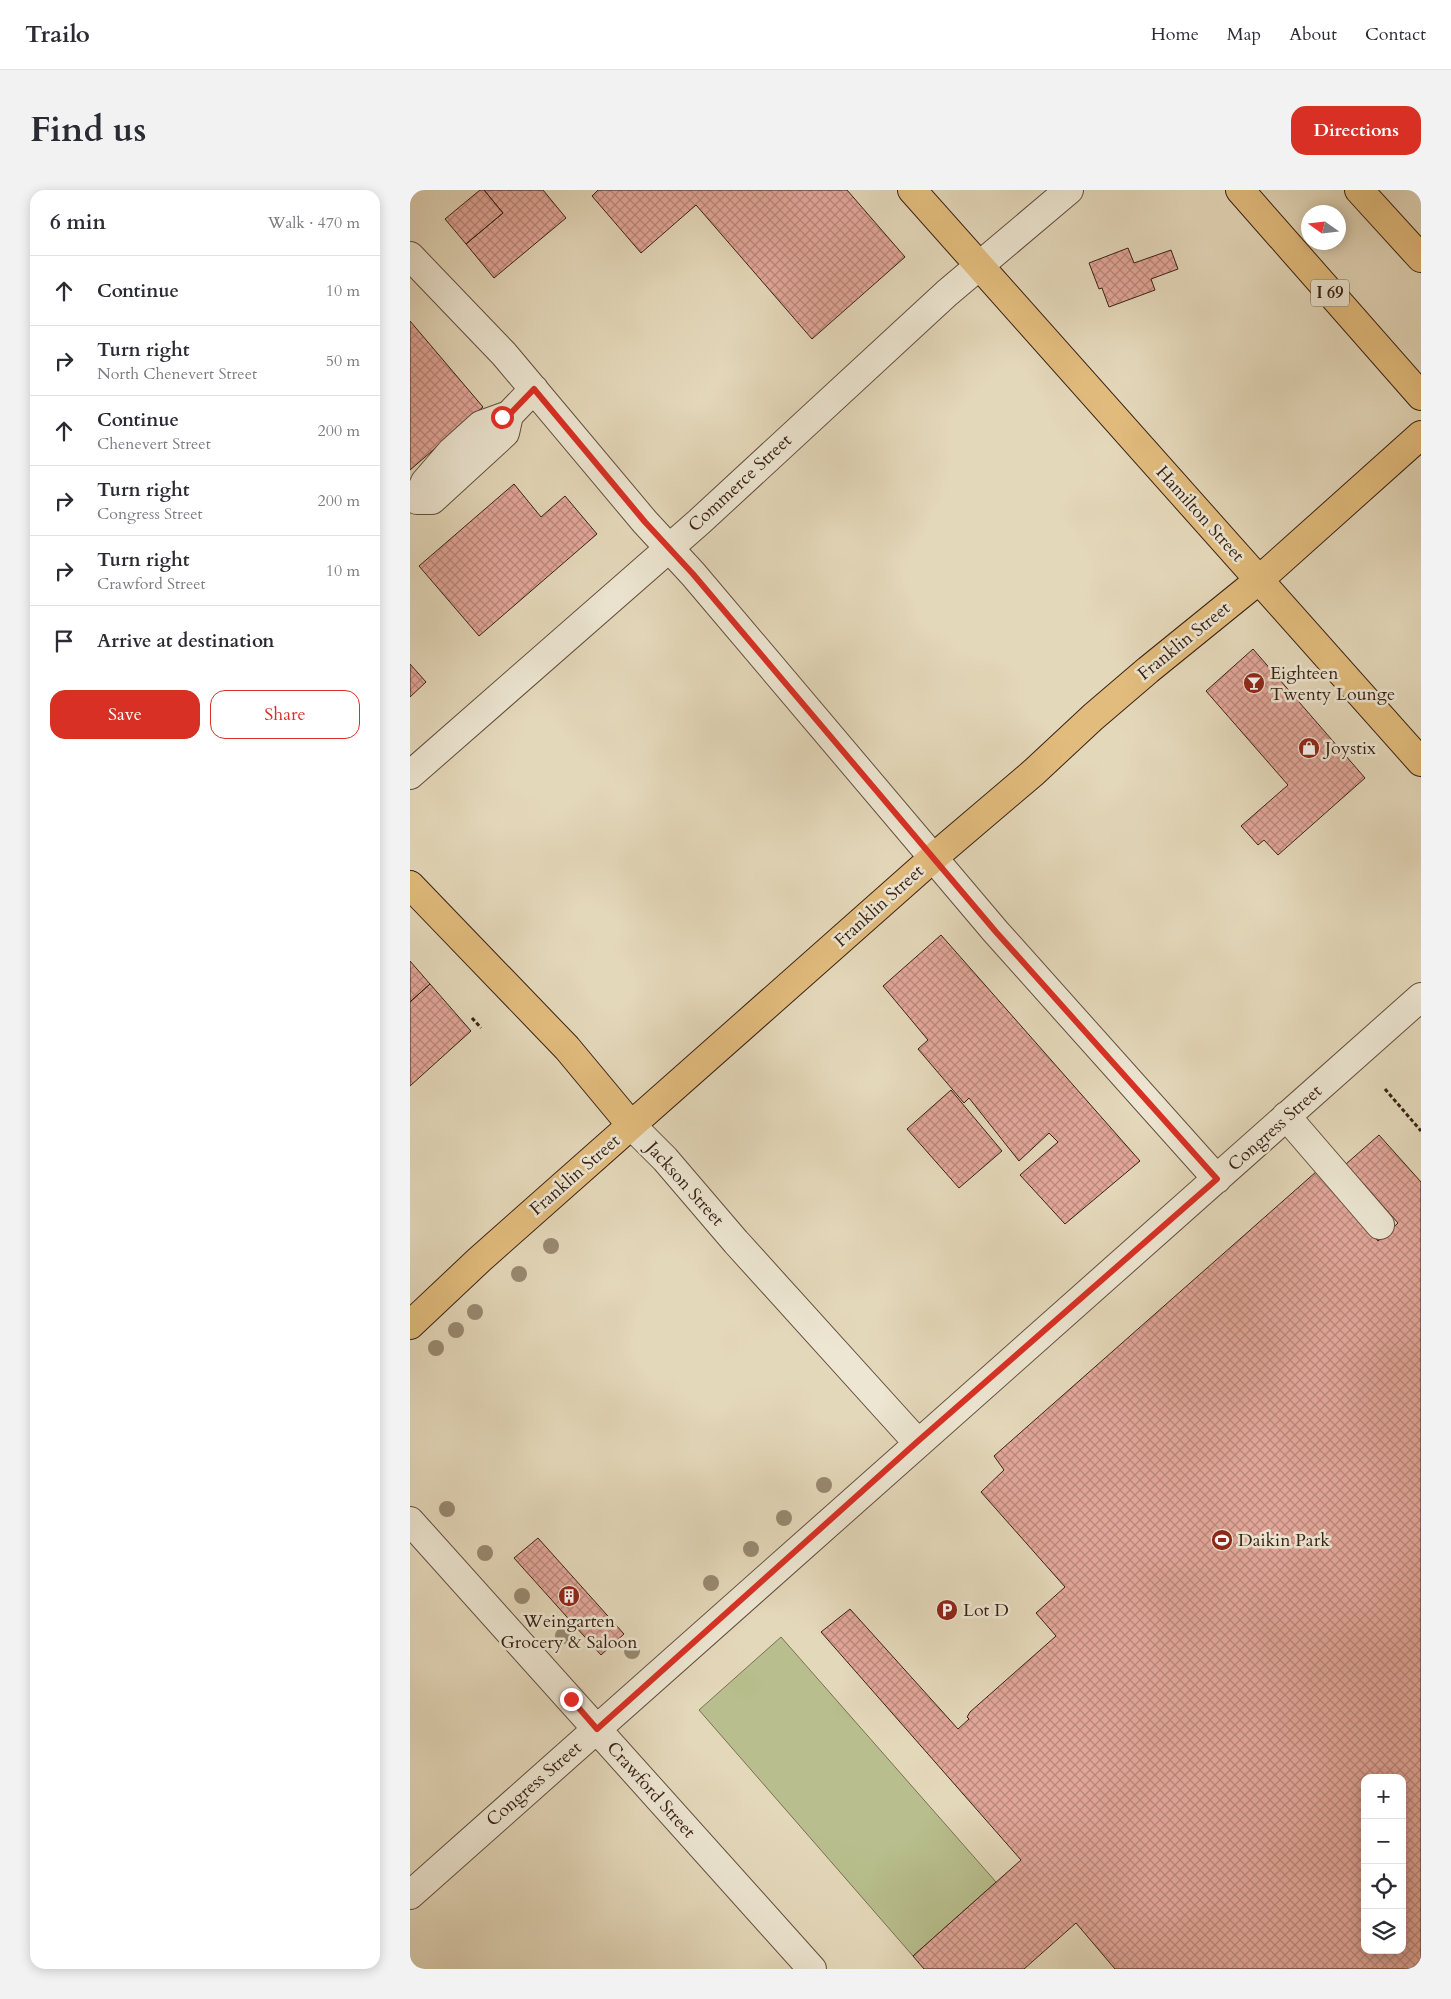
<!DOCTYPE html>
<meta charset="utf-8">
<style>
body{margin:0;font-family:Cardo,serif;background:#f2f2f3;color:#2b2b33}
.controls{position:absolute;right:15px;bottom:15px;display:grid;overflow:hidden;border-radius:10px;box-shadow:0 2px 12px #0003}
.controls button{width:45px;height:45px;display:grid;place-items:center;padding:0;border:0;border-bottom:1px solid #e1e1e2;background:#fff;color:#2b2b33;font:25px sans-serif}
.compass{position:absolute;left:891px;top:15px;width:45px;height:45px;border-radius:50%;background:#fff;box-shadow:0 2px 12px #0003;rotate:284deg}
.stop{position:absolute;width:15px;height:15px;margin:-11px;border:4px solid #d93025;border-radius:50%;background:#fff}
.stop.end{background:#d93025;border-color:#fff;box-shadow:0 1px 5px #0008}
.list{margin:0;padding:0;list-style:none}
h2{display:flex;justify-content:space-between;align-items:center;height:65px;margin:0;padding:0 20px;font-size:21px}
h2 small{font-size:16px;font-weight:400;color:#7c7c81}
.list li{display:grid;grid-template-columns:32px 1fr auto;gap:15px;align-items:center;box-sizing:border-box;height:70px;padding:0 20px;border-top:1px solid #e1e1e2}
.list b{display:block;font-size:19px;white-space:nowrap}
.list p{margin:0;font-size:16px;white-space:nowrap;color:#7c7c81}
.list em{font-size:16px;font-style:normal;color:#7c7c81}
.actions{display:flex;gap:10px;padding:15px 20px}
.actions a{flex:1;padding:11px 0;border:1px solid #d93025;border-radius:15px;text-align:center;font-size:18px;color:#d93025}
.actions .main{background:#d93025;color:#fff}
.icon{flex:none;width:28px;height:28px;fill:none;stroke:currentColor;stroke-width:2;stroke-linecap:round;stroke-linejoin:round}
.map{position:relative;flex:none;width:1011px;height:1779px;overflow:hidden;border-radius:15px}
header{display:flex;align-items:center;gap:30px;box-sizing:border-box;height:70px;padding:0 25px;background:#fff;border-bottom:1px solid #e1e1e2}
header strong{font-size:24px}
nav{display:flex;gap:28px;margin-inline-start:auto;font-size:18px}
.intro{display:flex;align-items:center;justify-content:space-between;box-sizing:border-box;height:120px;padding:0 30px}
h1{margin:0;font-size:35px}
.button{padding:12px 22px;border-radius:15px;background:#d93025;color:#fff;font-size:18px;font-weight:700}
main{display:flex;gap:30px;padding:0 30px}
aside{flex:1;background:#fff;border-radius:15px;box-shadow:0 2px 12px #0003}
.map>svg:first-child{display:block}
.green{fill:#b8be8d;stroke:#787052}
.building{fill:url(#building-cross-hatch);stroke:#392117;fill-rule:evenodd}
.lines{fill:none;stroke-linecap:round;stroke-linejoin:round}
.minor-casing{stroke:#644f40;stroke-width:30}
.major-casing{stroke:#392117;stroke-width:30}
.highway-casing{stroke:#392117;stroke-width:30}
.path{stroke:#392117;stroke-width:3;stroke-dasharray:4 2.5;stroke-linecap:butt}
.minor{stroke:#ede6d2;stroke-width:28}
.major{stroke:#e2bc7d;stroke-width:28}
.highway{stroke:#e2bc7d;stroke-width:28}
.tree{fill:#988970}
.route{stroke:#d93025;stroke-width:6}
.labels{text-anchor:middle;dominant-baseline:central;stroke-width:5;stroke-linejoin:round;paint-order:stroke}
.shield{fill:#ede6d2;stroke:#6f5c4f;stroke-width:1}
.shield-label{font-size:16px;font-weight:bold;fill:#392117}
.street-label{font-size:18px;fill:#392117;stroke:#ede6d2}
.poi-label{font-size:18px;fill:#392117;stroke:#ede6d2;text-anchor:start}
</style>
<header>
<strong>Trailo</strong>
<nav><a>Home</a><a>Map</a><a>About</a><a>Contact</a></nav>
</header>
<div class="intro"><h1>Find us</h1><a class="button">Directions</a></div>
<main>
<aside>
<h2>6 min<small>Walk · 470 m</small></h2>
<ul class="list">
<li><svg class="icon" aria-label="ahead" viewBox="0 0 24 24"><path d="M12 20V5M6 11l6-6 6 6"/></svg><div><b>Continue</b></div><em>10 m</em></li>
<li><svg class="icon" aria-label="right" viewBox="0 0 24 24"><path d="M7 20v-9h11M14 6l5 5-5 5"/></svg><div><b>Turn right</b><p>North Chenevert Street</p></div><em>50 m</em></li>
<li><svg class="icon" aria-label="ahead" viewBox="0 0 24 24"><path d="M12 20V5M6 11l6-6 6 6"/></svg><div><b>Continue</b><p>Chenevert Street</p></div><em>200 m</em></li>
<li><svg class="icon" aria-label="right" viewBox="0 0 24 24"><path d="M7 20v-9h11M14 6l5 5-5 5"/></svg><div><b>Turn right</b><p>Congress Street</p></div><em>200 m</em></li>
<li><svg class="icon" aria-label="right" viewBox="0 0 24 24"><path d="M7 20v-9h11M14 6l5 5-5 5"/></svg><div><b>Turn right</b><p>Crawford Street</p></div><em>10 m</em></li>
<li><svg class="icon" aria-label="arrive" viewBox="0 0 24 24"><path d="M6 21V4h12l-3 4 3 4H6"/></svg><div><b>Arrive at destination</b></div></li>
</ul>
<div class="actions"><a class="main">Save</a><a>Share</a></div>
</aside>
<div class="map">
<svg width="1011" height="1779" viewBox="0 0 1011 1779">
<defs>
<pattern id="building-cross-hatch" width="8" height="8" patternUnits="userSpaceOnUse" patternTransform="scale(1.25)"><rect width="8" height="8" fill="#e2a699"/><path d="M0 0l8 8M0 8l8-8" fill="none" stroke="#b8877c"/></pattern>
</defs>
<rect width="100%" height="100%" fill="#e4d8ba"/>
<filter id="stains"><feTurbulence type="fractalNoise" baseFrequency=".004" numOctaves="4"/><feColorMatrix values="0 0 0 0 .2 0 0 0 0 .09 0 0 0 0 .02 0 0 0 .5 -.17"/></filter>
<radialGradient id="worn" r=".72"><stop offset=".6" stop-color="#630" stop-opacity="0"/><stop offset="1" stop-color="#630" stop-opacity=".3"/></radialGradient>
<path class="green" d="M371 1447 586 1692 503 1766 289 1520Z"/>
<path class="building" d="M70 0H74L93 23 56 54 35 29Z
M74 0H133L156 28 84 88 56 54 93 23Z
M188 0H437L495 67 402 149 286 15 231 63 182 6Z
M718 58 724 73 761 60 768 79 741 89 745 100 699 117 692 98 689 99 679 73Z
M0 131 73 217 0 280Z
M104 294 131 327 155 306 187 344 69 446 9 376Z
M843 459 955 588 868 665 854 650 848 655 831 636 878 595 796 501Z
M0 474 16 492 0 507Z
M531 745 730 971 655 1034 610 985 648 952 639 943 609 971 559 908 554 913 508 859 518 850 473 796Z
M0 771 20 794 0 812Z
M20 794 61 841 0 896V812Z
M541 900 592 961 549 998 497 939Z
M969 945 1011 992V1779H705L666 1733 614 1779H514L503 1766 611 1670 411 1442 440 1419 548 1539 559 1529 557 1527 560 1522 646 1446 626 1423 655 1397 571 1302 594 1280 584 1266 907 981 968 1051 988 1033 936 974ZM955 1588H992V1760H955Z
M128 1348 214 1444 191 1465 104 1368Z"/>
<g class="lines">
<g class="minor-casing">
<path id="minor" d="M0 66 94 164 235 332 283 384 586 742 807 989
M99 225 95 243 22 310H7L15 292 41 262 71 235 99 225 124 199
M0 585 289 332 537 103 659 0
M876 926 970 1035
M221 935 255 969 326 1052 507 1252
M0 1331 402 1779
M0 1705 1011 807"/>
</g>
<g class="major-casing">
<path id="major" d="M502 0 1011 572
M0 695 157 858 221 935
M0 1135 69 1070 523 668 624 582 683 527 738 480 849 390 1011 245"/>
</g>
<g class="highway-casing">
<path id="highway" d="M830 0 1011 206
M949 0 1011 68"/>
</g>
<path class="path" d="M62 828 71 838
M975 899 1011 941"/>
<use href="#minor" class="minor"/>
<use href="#major" class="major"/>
<use href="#highway" class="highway"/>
</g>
<g class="tree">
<circle cx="141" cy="1056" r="8"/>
<circle cx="109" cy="1084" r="8"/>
<circle cx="65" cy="1122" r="8"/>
<circle cx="46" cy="1140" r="8"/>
<circle cx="26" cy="1158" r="8"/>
<circle cx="414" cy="1295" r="8"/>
<circle cx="37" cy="1319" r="8"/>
<circle cx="374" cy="1328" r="8"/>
<circle cx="341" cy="1359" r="8"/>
<circle cx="75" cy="1363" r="8"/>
<circle cx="301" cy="1393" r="8"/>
<circle cx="112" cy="1406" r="8"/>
<circle cx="153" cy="1446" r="8"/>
<circle cx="222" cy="1461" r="8"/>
</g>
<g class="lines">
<path class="route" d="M92 227 99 225 124 199 235 332 283 384 586 742 807 989 507 1252 187 1539 161 1509"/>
</g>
<defs>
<g id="bar-disc" transform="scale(1.125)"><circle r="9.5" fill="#8f2418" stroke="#ede6d2"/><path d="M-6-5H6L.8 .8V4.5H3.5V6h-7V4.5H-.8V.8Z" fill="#fff"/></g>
<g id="shop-disc" transform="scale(1.125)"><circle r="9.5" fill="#8f2418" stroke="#ede6d2"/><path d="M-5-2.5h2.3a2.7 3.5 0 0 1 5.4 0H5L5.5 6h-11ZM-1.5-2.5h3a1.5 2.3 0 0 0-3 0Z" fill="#fff"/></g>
<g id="stadium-disc" transform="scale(1.125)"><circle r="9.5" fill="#8f2418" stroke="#ede6d2"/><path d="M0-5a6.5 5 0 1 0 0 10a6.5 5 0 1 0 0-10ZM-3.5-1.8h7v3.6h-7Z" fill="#fff"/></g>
<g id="building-disc" transform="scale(1.125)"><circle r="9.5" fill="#8f2418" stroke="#ede6d2"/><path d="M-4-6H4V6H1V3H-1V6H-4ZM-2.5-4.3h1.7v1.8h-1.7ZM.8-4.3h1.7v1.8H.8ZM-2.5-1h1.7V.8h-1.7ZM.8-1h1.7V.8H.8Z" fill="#fff"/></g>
<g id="parking-disc" transform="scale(1.125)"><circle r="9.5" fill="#8f2418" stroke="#ede6d2"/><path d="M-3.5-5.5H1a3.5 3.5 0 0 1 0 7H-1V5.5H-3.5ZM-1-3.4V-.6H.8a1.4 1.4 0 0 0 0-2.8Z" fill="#fff"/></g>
</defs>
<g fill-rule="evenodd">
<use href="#bar-disc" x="844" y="493"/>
<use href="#shop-disc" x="899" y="558"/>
<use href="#stadium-disc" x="812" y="1350"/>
<use href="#building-disc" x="159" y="1406"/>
<use href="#parking-disc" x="537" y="1420"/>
</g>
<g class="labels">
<rect class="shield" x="901" y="89.5" width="38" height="27" rx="4"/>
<g class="shield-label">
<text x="920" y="103">I 69</text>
</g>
<g class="street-label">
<text transform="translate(330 293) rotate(-43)">Commerce Street</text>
<text transform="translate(790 324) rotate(48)">Hamilton Street</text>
<text transform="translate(774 451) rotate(-39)">Franklin Street</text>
<text transform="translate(469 716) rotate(-42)">Franklin Street</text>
<text transform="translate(865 938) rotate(-42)">Congress Street</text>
<text transform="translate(165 985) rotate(-41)">Franklin Street</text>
<text transform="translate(275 994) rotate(48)">Jackson Street</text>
<text transform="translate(124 1594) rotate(-41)">Congress Street</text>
<text transform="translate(241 1600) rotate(48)">Crawford Street</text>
</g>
<g class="poi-label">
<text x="860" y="483">Eighteen<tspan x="860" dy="21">Twenty Lounge</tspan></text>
<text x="915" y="558">Joystix</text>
<text x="828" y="1350">Daikin Park</text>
<text x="553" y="1420">Lot D</text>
<text x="159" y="1431" text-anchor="middle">Weingarten<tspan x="159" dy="21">Grocery &amp; Saloon</tspan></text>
</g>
</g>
<rect width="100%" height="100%" filter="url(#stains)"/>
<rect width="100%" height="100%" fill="url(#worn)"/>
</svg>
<div class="controls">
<button>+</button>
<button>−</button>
<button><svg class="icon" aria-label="locate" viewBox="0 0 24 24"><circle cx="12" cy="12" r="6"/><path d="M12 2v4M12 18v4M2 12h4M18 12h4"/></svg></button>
<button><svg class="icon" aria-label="layers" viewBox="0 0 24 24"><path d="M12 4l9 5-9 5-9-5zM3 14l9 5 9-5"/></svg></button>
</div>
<svg class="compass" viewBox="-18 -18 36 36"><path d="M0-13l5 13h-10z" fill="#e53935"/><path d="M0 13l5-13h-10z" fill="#7c7c81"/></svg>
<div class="stop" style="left:92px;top:227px"></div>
<div class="stop end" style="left:161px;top:1509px"></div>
</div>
</main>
